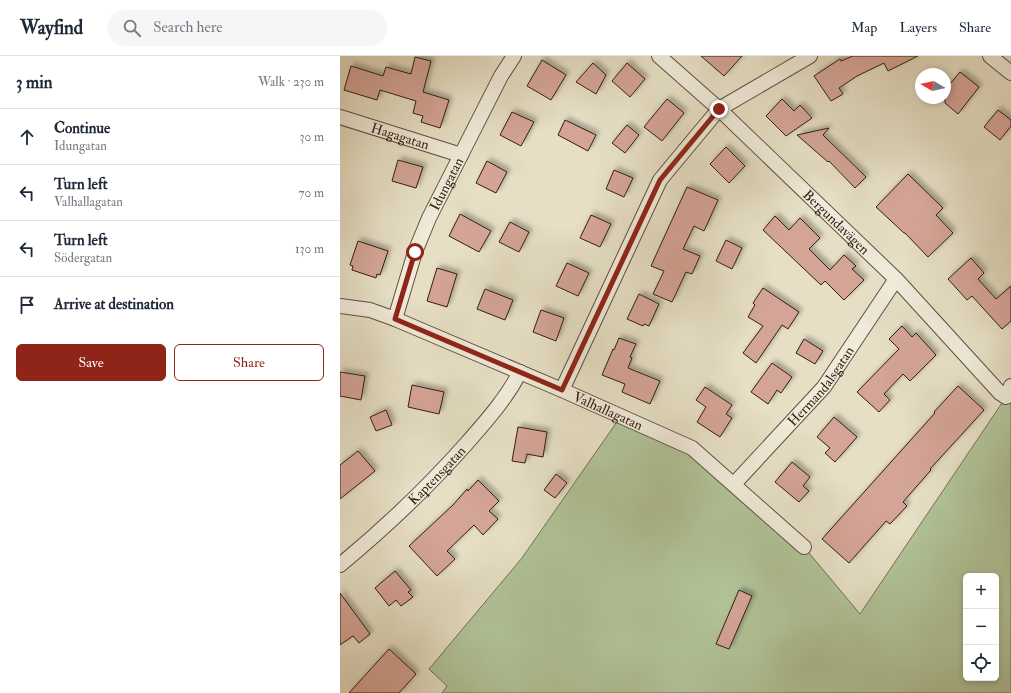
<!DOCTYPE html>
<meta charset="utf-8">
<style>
body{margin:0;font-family:"IM FELL Double Pica",serif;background:#f6f6f7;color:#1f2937}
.controls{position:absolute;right:12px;bottom:12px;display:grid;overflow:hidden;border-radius:6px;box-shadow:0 2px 6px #0003}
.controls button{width:36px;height:36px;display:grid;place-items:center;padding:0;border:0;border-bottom:1px solid #e0e1e3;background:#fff;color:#1f2937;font:20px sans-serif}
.compass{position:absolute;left:575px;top:12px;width:36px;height:36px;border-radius:50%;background:#fff;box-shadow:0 2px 6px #0003;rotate:279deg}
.stop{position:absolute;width:12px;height:12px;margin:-9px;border:3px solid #8f2418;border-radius:50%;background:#fff}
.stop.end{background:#8f2418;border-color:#fff;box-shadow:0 1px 4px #0008}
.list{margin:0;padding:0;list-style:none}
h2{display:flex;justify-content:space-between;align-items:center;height:52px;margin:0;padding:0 16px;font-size:17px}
h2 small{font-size:13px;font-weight:400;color:#747a83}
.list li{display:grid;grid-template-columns:26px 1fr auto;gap:12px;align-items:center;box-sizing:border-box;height:56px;padding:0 16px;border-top:1px solid #e0e1e3}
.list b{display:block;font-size:15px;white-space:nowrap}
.list p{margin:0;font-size:13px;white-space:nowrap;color:#747a83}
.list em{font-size:13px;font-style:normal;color:#747a83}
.actions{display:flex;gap:8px;padding:12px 16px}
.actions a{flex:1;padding:9px 0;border:1px solid #8f2418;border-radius:6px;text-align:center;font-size:14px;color:#8f2418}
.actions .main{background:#8f2418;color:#fff}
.icon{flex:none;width:22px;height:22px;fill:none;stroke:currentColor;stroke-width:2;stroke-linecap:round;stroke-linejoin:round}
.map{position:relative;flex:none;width:671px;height:637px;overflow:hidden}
header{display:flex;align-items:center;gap:24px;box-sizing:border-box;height:56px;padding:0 20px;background:#fff;border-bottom:1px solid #e0e1e3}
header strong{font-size:19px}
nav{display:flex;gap:22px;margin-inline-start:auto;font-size:14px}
.search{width:280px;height:36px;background:#f6f6f7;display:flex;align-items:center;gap:10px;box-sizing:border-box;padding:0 14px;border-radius:22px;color:#747a83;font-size:15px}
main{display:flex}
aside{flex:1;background:#fff}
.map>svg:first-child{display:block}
.green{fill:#b1c398;stroke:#727056;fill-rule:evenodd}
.building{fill:#d4a496;stroke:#341d13;filter:url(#shadow)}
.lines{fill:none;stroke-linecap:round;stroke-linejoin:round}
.minor-casing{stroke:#604e40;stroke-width:16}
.minor{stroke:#efead9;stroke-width:14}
.route{stroke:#8f2418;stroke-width:5}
.labels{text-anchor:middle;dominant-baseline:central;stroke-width:4;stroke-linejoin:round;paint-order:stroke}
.street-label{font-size:14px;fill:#341d13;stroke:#efead9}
</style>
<header>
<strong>Wayfind</strong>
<div class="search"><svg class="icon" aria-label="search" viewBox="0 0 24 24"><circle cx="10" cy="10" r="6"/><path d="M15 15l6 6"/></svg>Search here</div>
<nav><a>Map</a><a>Layers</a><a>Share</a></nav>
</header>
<main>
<aside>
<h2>3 min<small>Walk · 230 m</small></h2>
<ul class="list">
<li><svg class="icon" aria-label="ahead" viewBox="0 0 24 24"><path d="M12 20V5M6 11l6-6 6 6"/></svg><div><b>Continue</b><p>Idungatan</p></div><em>30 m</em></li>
<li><svg class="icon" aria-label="left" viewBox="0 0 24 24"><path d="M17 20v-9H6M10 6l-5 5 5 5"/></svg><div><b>Turn left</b><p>Valhallagatan</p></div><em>70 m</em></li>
<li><svg class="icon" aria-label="left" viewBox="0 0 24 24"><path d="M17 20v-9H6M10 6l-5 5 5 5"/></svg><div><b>Turn left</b><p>Södergatan</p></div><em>130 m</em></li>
<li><svg class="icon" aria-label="arrive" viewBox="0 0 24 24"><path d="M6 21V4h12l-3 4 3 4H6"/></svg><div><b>Arrive at destination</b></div></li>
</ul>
<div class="actions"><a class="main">Save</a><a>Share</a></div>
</aside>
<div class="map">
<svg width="671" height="637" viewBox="0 0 671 637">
<defs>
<filter id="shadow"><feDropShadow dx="3.5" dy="-3.5" stdDeviation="2" flood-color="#0004"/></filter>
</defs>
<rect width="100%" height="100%" fill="#e6dfc5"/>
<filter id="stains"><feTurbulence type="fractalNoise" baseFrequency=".005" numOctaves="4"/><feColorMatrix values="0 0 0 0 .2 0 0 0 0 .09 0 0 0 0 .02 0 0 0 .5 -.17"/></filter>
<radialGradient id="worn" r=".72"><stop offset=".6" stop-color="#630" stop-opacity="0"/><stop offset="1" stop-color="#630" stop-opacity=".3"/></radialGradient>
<path class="green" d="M666 341 671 343V637H102L107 630 89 613 182 502 281 360 352 392 464 491 520 558ZM626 520H656V622H626Z"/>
<path class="building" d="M361 0H402L384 20Z
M513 0H578L548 15 544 7 517 20 499 32 503 38 491 45 474 20 500 3 501 5Z
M75 1 91 5 83 36 109 44 100 72 81 66 83 60 73 57 76 45 40 34 37 44 4 34 11 10 43 20 46 11 71 18Z
M202 4 226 19 211 44 187 30Z
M253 7 266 19 256 38 236 26Z
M287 7 305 23 290 41 272 25Z
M620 16 639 31 618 58 605 47V34Z
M327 43 344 57 322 85 304 71Z
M442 43 454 55 460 49 472 62 446 80 426 60Z
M658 54 671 64V70L660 84 644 71Z
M172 56 194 66 181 90 160 79Z
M225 64 256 79 248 95 218 79Z
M287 69 299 79 285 97 272 87Z
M489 72 483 79 526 121 515 132 489 105 488 106 457 79Z
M386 91 405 110 389 127 370 108Z
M58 104 83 111 76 132 52 125Z
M147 105 167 116 156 137 136 127Z
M274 114 293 122 284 141 266 133Z
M568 118 603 152 596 159 613 177 588 201 565 177H564L536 151Z
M347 131 378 144 364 175 354 170 343 193 360 200 352 218 346 216 332 246 313 238 324 215 311 210Z
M120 158 151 175 139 196 109 180Z
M251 159 271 168 260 191 240 182Z
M435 160 449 174 460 162 480 182 469 193 490 214 504 199 516 210 512 213 524 224 504 244 485 225 481 229 423 174Z
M170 166 189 176 179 196 159 186Z
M386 184 402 192 392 213 376 205Z
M18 185 48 195 40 219 37 218 36 222 12 214 13 210 10 209Z
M631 202 644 217 638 223 656 243 671 230V265L662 273 632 240 627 244 608 223Z
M227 207 249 217 238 240 216 230Z
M97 212 117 218 107 251 87 245Z
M423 232 459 256 448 273 442 269 416 307 403 297 423 270 408 261 415 249 413 247Z
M145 233 173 244 165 264 137 253Z
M299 238 319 248 309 270 304 268 303 270 287 263Z
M201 254 224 262 216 285 193 276Z
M562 270 572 281 576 277 596 299 570 325 563 318 544 338 550 344 539 356 517 336 559 293 549 283Z
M279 282 296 288 290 301 292 302 288 312 320 325 310 348 282 336 285 328 262 319 273 293 274 294Z
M464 283 483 295 475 308 456 297Z
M432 307 452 321 441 337 437 334 428 348 411 336Z
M0 316 25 320 21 344 0 340Z
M72 329 104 336 99 358 68 351Z
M618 330 644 354 590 413 591 414 563 446 567 450 550 468 546 465 509 507 482 483 595 357 594 356Z
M365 331 392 349 386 358 392 362 380 381 357 366 366 351 356 344Z
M46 354 52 369 36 375 30 361Z
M494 361 517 381 495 406 485 397 490 392 477 381Z
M178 371 207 376 203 401 187 398 185 407 172 405Z
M18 395 35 415 0 443V409Z
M452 406 470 421 463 430 469 435 459 446 435 426Z
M216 418 227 427 215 442 204 434Z
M138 424 159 445 149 455 158 463 143 479 134 469 107 495 115 503 97 520 69 490 113 449 127 433 128 435Z
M55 515 71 534 68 536 73 541 61 550 56 544 49 550 35 532Z
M399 534 412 540 389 593 376 588Z
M0 537 30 578 19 587 13 580 0 589Z
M49 593 76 618 59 637H9Z"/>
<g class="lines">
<g class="minor-casing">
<g id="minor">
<path id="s1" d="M319 0 379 53 556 223 660 337 666 341 671 330"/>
<path d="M650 0 671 17"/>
<path id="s2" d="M0 61 121 99"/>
<path id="s3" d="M0 250 30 254 55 263 222 334 352 392 464 491"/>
<path id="s4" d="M55 263 75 196 89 162 161 20 174 0"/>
<path d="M222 334 320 124 379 53 470 0"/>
<path id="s5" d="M394 428 484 331 556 223"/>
<path id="s6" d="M0 509C46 471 88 431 127 387 147 364 166 343 180 316"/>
</g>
</g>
<use href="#minor" class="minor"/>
</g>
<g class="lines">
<path class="route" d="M75 196 55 263 222 334 320 124 379 53"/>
</g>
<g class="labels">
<g class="street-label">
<text stroke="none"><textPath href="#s2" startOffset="63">Hagagatan</textPath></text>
<text stroke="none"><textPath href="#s4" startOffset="145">Idungatan</textPath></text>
<text stroke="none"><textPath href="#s1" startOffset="243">Bergundavägen</textPath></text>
<text stroke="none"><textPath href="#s5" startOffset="131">Hermandalsgatan</textPath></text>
<text stroke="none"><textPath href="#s3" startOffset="289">Valhallagatan</textPath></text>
<text stroke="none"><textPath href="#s6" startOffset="132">Kaptensgatan</textPath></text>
</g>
</g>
<rect width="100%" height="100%" filter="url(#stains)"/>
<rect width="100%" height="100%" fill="url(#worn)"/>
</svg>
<div class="controls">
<button>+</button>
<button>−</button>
<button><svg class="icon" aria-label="locate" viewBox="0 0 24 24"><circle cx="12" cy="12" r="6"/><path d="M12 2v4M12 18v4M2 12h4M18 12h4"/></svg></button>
</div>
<svg class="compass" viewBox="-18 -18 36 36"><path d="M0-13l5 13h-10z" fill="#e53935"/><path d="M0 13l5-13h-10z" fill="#747a83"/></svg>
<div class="stop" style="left:75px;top:196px"></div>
<div class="stop end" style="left:379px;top:53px"></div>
</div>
</main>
